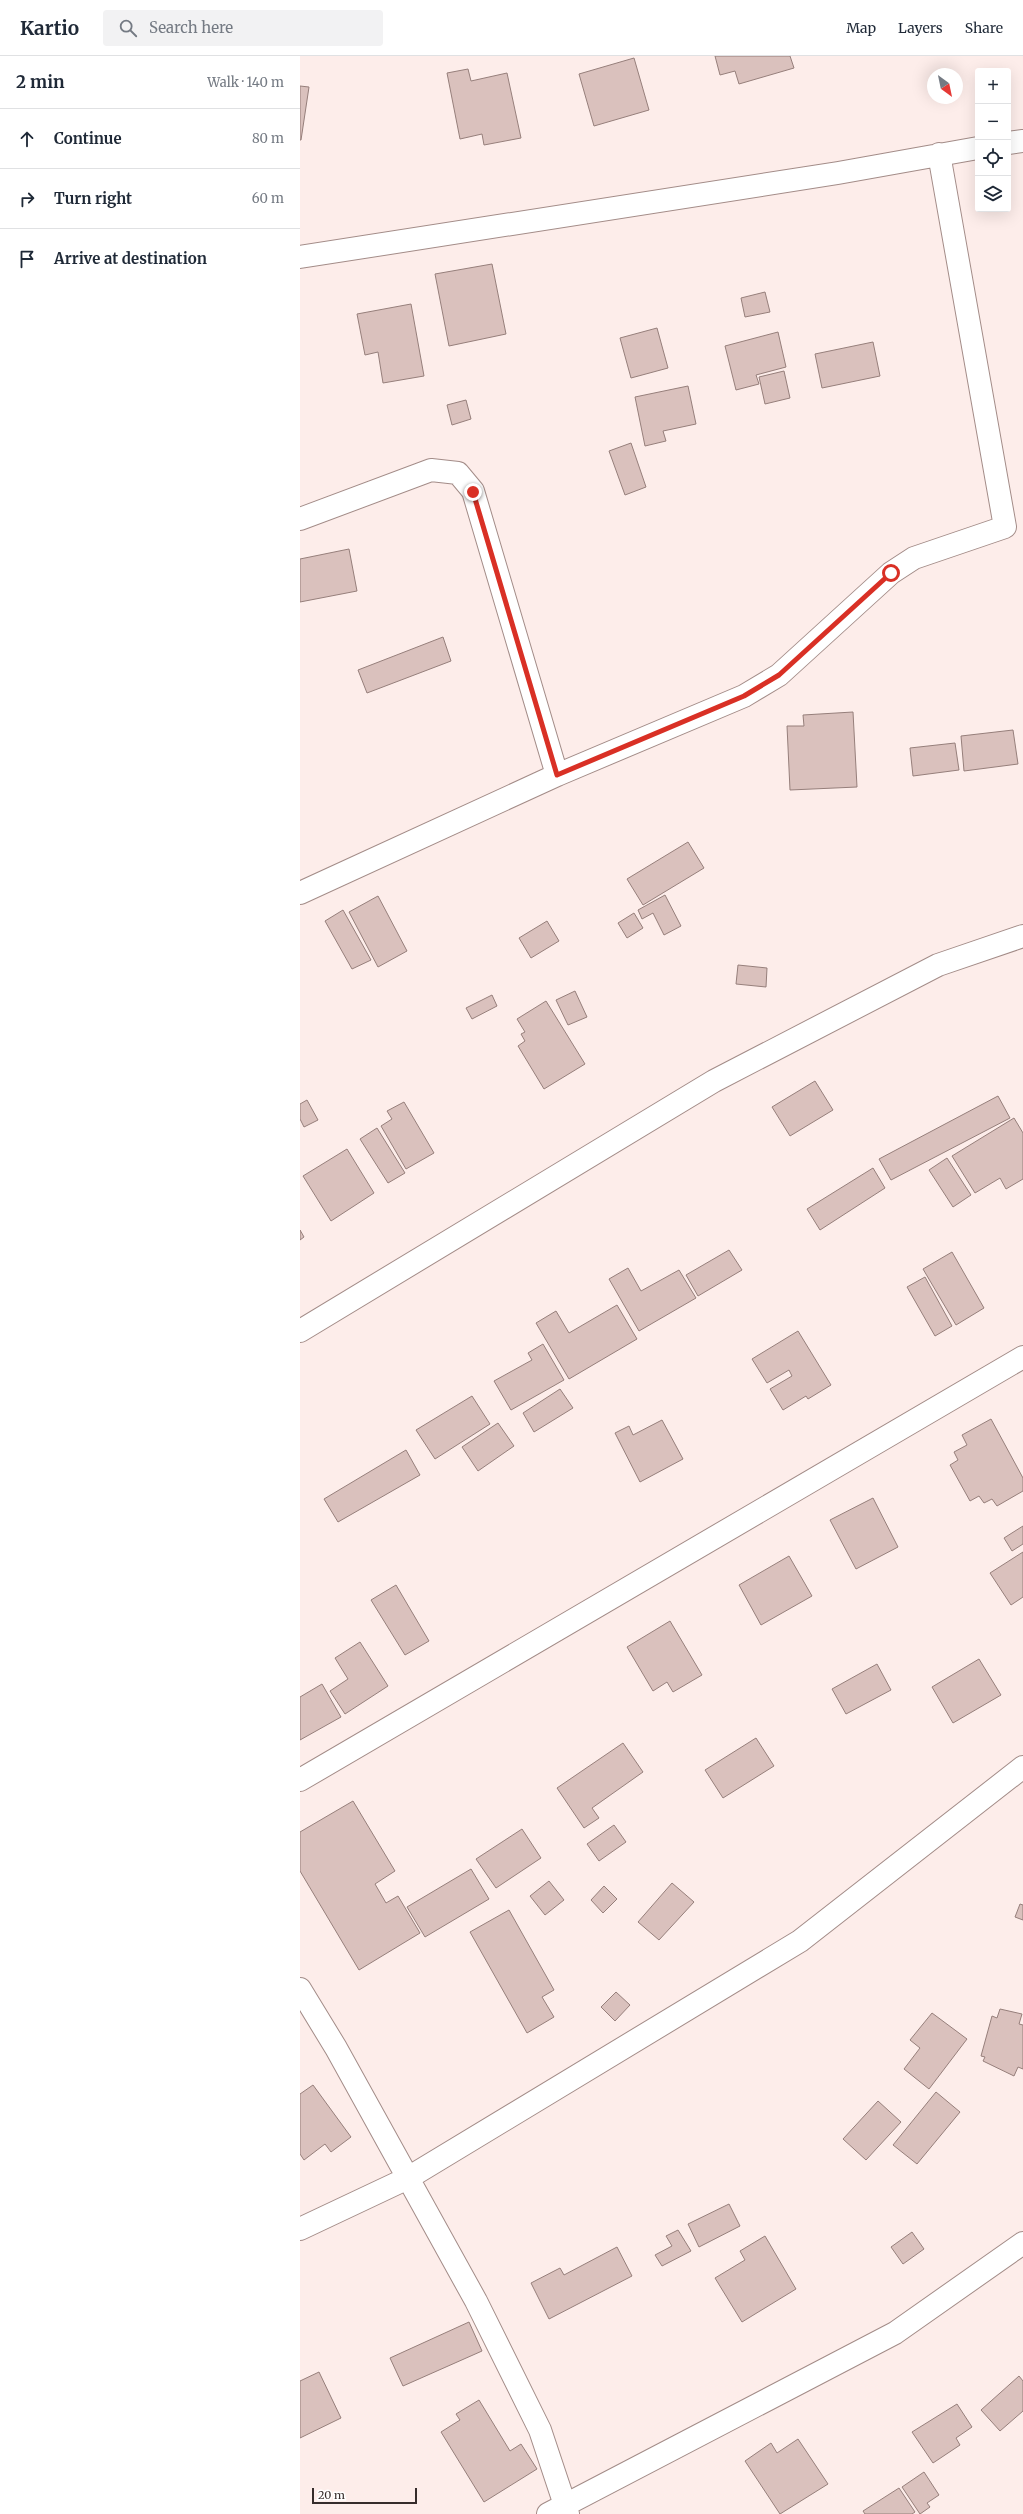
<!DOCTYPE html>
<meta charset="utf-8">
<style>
body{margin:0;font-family:Merriweather,serif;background:#f2f2f3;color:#1f2937}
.controls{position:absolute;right:12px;top:12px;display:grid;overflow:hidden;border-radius:4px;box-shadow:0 4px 16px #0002}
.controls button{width:36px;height:36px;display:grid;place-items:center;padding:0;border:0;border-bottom:1px solid #e0e1e3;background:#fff;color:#1f2937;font:20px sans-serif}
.compass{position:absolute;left:627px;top:12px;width:36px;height:36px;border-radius:50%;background:#fff;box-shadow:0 4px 16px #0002;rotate:147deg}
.scale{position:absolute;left:12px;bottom:10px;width:105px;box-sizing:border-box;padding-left:4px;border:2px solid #362c2b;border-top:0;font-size:11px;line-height:14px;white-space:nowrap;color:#362c2b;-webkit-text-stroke:3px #fff;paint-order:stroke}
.stop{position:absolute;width:12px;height:12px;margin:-9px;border:3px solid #d93025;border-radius:50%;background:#fff}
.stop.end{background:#d93025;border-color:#fff;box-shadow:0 1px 4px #0008}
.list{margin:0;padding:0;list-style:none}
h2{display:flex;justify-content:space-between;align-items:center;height:52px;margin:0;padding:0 16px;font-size:17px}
h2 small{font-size:13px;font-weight:400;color:#747a83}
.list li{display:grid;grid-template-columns:26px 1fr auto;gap:12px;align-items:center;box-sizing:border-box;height:60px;padding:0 16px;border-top:1px solid #e0e1e3}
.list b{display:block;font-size:15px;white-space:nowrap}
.list em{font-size:13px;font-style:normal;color:#747a83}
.icon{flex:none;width:22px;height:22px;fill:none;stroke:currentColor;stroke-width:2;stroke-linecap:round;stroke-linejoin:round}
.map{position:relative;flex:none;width:723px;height:2458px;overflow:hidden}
header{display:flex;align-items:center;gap:24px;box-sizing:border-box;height:56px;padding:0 20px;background:#fff;border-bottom:1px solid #e0e1e3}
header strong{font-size:19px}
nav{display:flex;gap:22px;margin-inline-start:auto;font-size:14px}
.search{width:280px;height:36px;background:#f2f2f3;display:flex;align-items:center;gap:10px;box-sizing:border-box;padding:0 14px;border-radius:4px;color:#747a83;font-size:15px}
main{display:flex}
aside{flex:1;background:#fff}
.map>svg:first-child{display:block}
.building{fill:#dac1bd;stroke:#967f7b}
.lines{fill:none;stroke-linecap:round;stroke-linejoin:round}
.minor-casing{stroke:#a38c88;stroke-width:24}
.minor{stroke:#fff;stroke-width:22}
.route{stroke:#d93025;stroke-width:5}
</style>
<header>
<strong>Kartio</strong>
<div class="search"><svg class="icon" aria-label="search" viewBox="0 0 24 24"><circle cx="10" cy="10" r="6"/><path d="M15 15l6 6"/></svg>Search here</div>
<nav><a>Map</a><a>Layers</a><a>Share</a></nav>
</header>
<main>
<aside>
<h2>2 min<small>Walk · 140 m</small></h2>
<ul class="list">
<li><svg class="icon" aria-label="ahead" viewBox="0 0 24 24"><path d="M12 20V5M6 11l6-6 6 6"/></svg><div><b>Continue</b></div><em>80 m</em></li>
<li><svg class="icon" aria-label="right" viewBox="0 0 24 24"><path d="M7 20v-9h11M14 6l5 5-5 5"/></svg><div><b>Turn right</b></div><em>60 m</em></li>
<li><svg class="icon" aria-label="arrive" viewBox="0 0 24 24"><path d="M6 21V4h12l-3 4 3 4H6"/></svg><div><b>Arrive at destination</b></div></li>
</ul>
</aside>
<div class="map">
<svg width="723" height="2458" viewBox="0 0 723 2458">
<rect width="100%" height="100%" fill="#fdedea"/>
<path class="building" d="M415 0H490L494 12 439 28 435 15 420 19Z
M334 2 349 54 294 70 279 18Z
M168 13 171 25 207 17 221 82 184 89 182 78 160 83 147 17Z
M0 30 9 31 1 84H0Z
M192 208 206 278 149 290 135 218Z
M465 236 470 256 445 261 441 242Z
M111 248 124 320 83 327 78 296 65 299 57 258Z
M357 272 368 312 331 322 320 282Z
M478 276 486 311 456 319 459 328 436 334 425 290Z
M573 286 580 320 522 332 515 298Z
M484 315 490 342 465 348 459 321Z
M388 330 396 368 363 375 366 385 345 390 335 341Z
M166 344 171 363 152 369 147 349Z
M331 387 346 431 325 439 309 395Z
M49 493 57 535 0 546V503Z
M143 581 151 605 67 637 58 614Z
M553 656 557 731 490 734 487 670H504L503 659Z
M713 674 718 708 664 715 661 680Z
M655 687 659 714 613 720 610 692Z
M388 786 404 812 343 849 327 823Z
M365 839 381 870 364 879 353 857 342 863 338 854Z
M78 840 107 895 78 911 49 856Z
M43 854 71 904 52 913 25 865Z
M334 857 343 872 327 882 318 867Z
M247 865 259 885 231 902 219 882Z
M438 909 467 912 466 931 436 928Z
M275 935 287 961 268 969 256 944Z
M192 939 197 950 172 963 166 952Z
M246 945 285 1008 244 1033 218 990 225 985 221 978 225 976 217 963Z
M515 1025 533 1054 490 1080 472 1051Z
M698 1040 710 1062 591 1124 579 1103Z
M7 1044 18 1064 4 1071 0 1063V1048Z
M104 1046 134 1097 106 1113 81 1070 92 1063 87 1055Z
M714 1062 723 1077V1123L706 1133 700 1122 675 1137 652 1100Z
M77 1072 105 1117 88 1127 60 1083Z
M47 1093 74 1137 31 1165 3 1120Z
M647 1102 671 1139 653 1151 629 1114Z
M573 1112 585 1132 520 1174 507 1153Z
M0 1174 4 1181 0 1184Z
M429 1194 442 1214 398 1240 386 1219Z
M652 1196 684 1252 656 1269 623 1213Z
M328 1212 341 1235 379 1214 396 1242 339 1275 309 1223Z
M625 1221 652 1270 635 1280 607 1231Z
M317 1249 337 1283 269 1323 236 1267 256 1255 269 1277Z
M498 1275 531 1329 508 1343 506 1340 483 1354 470 1333 492 1320 489 1314 467 1327 452 1303Z
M243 1288 264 1324 211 1354 194 1325 232 1304 228 1297Z
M260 1333 273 1352 234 1376 223 1357Z
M172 1340 190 1368 135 1403 116 1374Z
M691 1363 723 1422V1435L697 1450 692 1443 684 1447 679 1440 670 1445 650 1409 658 1404 654 1396 667 1389 662 1379Z
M362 1364 383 1403 340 1426 315 1377 329 1370 333 1379Z
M198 1367 214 1390 178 1415 162 1391Z
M106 1394 120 1419 38 1466 24 1443Z
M573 1442 598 1491 556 1513 530 1464Z
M723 1470V1488L712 1495 704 1482Z
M723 1496V1541L711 1549 690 1517Z
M489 1500 512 1540 461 1569 439 1529Z
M96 1529 129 1585 105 1599 71 1544Z
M370 1565 402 1619 373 1636 367 1626 353 1635 327 1591Z
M60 1586 88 1630 45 1658 30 1635 48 1623 35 1602Z
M679 1603 701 1639 653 1667 632 1631Z
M577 1608 591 1634 546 1658 532 1633Z
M22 1628 41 1661 0 1684V1641Z
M456 1682 474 1710 423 1742 405 1714Z
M323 1687 343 1716 292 1752 299 1762 284 1772 257 1732Z
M53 1745 95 1815 75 1828 86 1847 98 1840 120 1877 59 1914 0 1815V1776Z
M314 1769 326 1786 299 1805 287 1788Z
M222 1773 241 1802 196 1832 176 1803Z
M171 1813 189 1843 125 1881 107 1851Z
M249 1825 264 1844 245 1859 230 1840Z
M372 1827 394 1846 359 1884 338 1866Z
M304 1830 317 1843 303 1857 291 1844Z
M720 1848 723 1849V1864L715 1861Z
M209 1854 254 1934 242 1941 254 1961 227 1977 170 1876Z
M316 1936 330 1949 315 1965 301 1951Z
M700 1953 722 1958 719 1968 723 1969V2013L718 2011 714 2020 683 2005 685 2001 681 2000 692 1960 697 1962Z
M632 1957 667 1983 629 2033 604 2013 620 1992 610 1984Z
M13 2029 51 2081 31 2096 25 2088 4 2104 0 2098V2038Z
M636 2036 660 2056 617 2108 593 2089Z
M578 2045 601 2066 566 2104 543 2083Z
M429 2148 440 2170 399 2191 388 2168Z
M378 2174 391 2195 362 2210 355 2199 372 2190 366 2180Z
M612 2176 624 2193 603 2208 591 2191Z
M465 2180 496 2233 442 2266 415 2222 445 2204 440 2195Z
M317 2191 332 2220 249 2263 231 2227 260 2212 264 2219Z
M169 2266 182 2295 103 2330 90 2302Z
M19 2316 41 2362 0 2382V2325Z
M719 2320 723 2325V2355L700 2375 681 2354Z
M179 2344 210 2395 221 2388 237 2413 184 2446 141 2376 160 2364 156 2358Z
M657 2348 672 2371 656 2382 660 2389 633 2407 612 2376Z
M498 2383 528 2428 480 2458 445 2405 471 2387 477 2397Z
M624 2416 639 2439 627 2447 630 2451 620 2458 602 2431Z
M599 2432 615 2456 612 2458H565L563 2455Z"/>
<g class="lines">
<g class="minor-casing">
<path id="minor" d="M708 87 723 85
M0 201 538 117 678 92
M0 463 131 414 158 417 173 435 257 719
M0 837 257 719 444 640 479 619 591 517 614 502 705 471 639 98
M0 1275 414 1025 638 909 723 880
M0 1724 723 1301
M0 1933 36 1992 176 2245 240 2374 268 2458
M0 2173 108 2122 500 1885 723 1711
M248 2458 595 2277 723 2187"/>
</g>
<use href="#minor" class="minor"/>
</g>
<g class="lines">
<path class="route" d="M173 436 257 719 444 640 479 619 591 517"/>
</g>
</svg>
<div class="controls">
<button>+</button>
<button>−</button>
<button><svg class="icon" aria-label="locate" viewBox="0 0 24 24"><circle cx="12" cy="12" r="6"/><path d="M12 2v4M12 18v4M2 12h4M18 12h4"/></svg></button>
<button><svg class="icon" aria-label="layers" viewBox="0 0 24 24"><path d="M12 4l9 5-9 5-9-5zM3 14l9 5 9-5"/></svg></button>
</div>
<svg class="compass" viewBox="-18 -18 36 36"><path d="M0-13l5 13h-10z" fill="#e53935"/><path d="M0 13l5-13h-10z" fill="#747a83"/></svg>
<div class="scale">20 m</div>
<div class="stop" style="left:591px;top:517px"></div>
<div class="stop end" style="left:173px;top:436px"></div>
</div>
</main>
